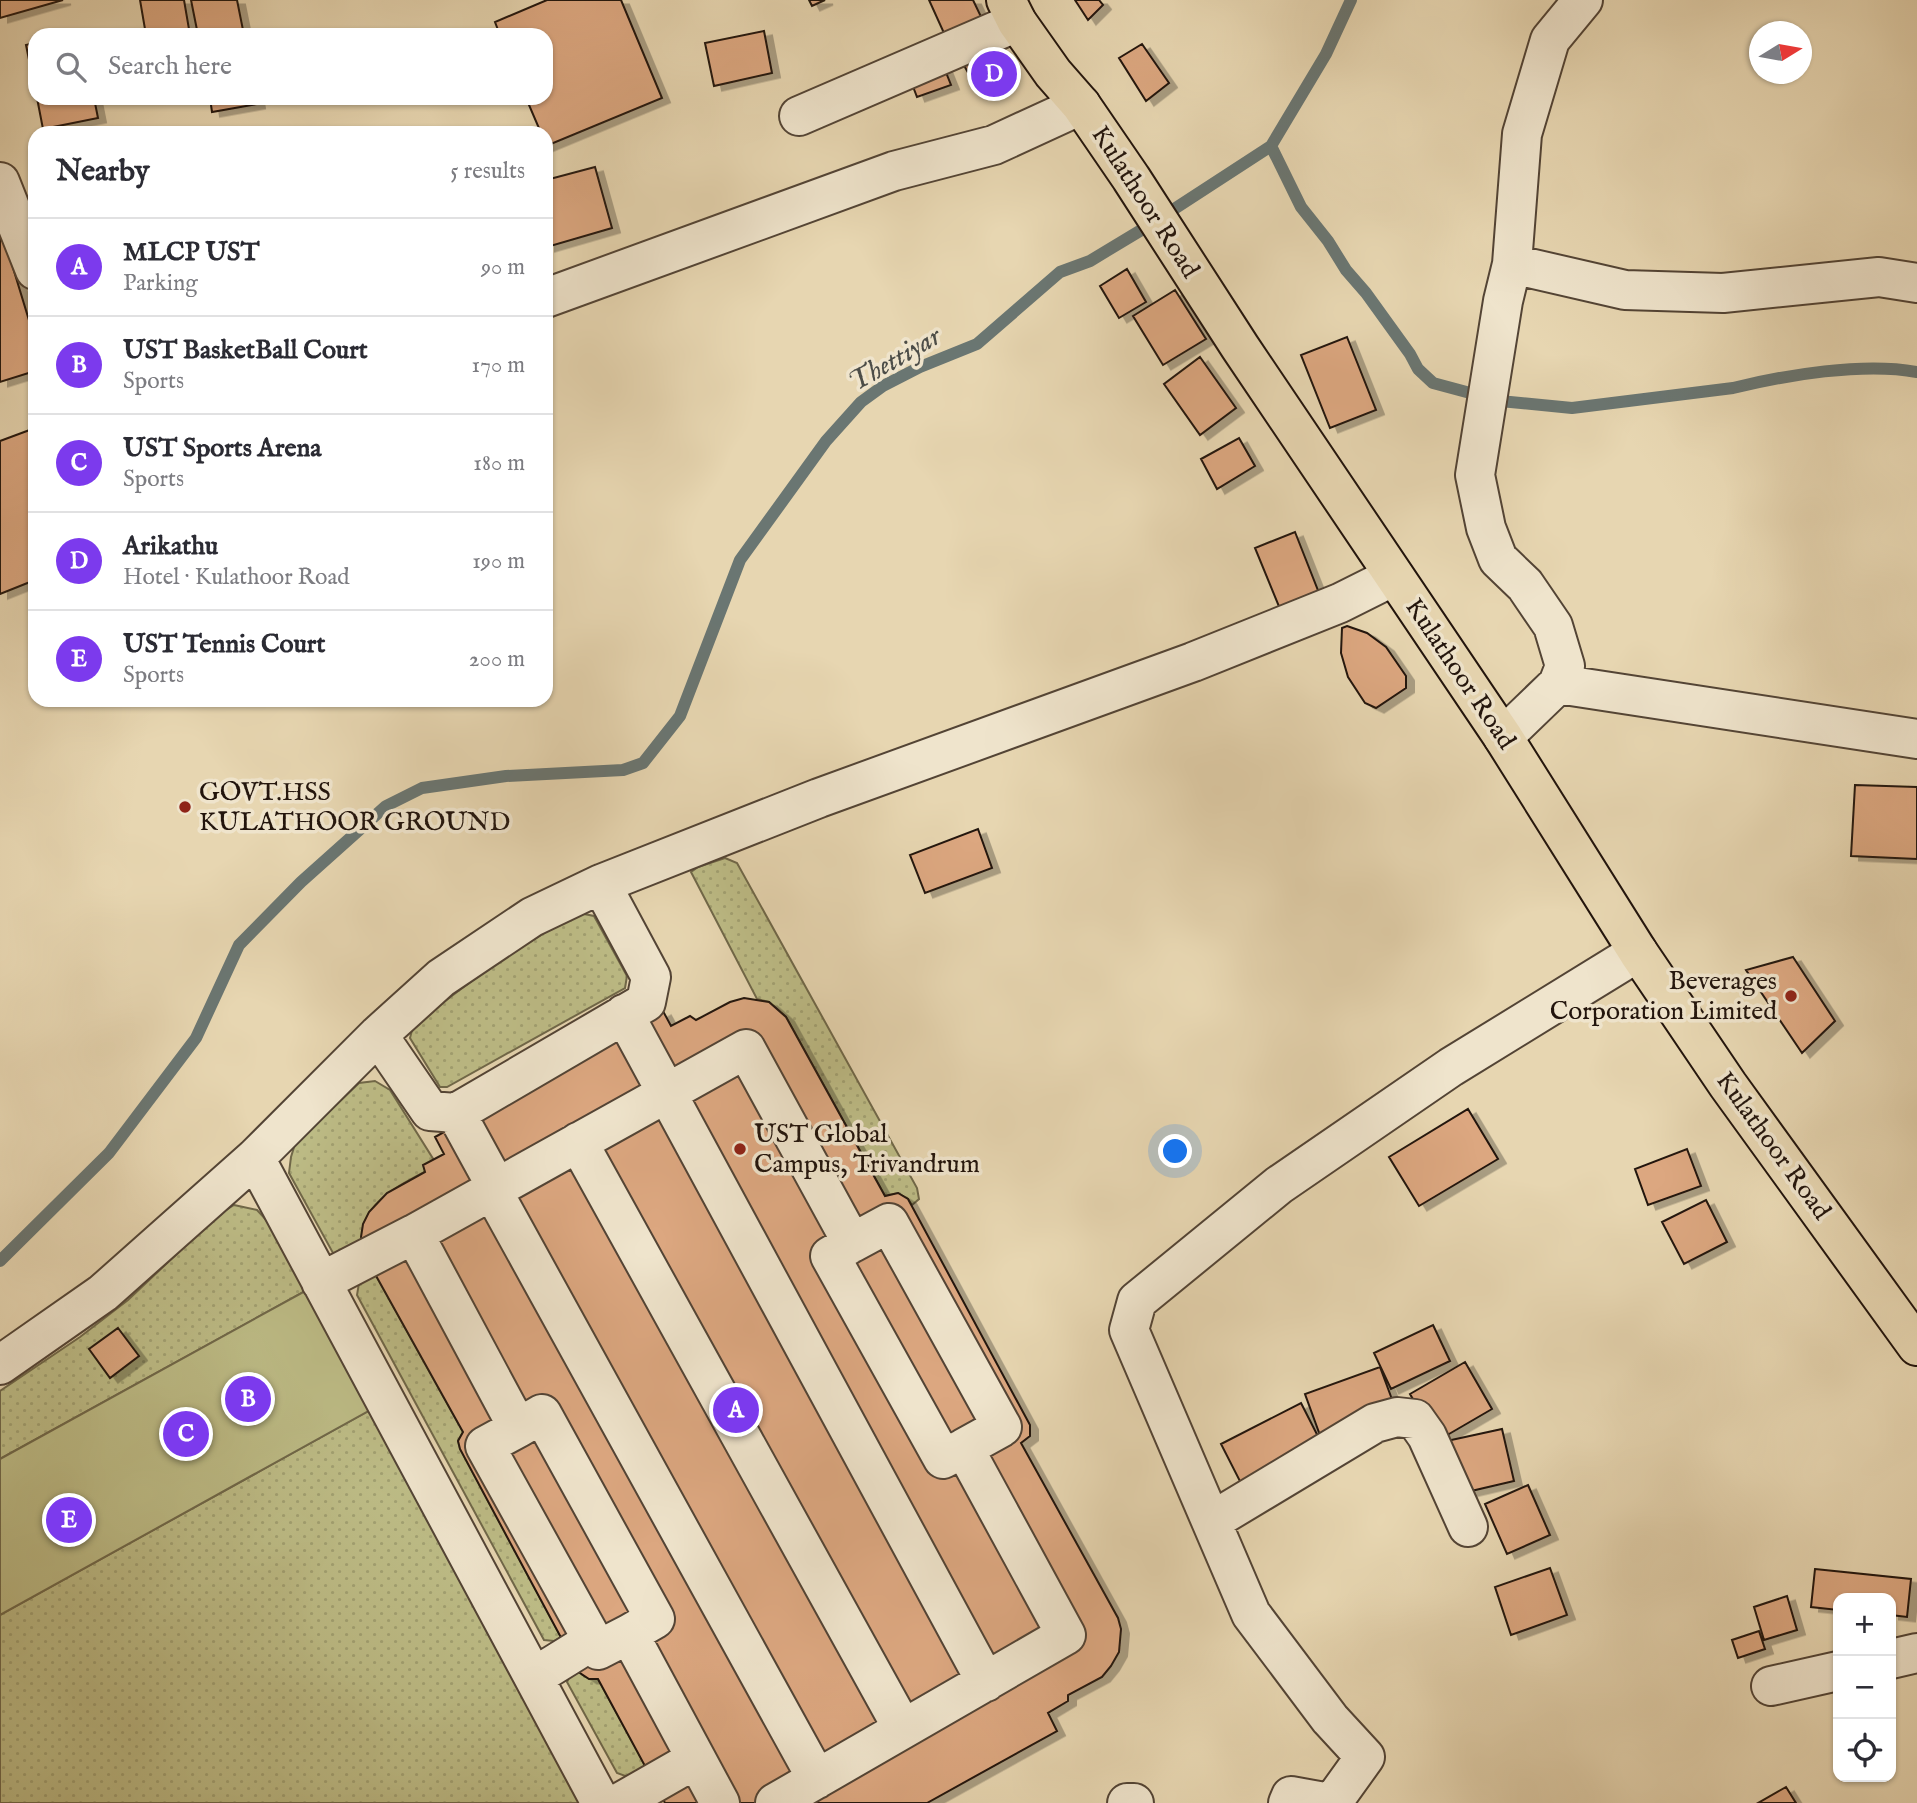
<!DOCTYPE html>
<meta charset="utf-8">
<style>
body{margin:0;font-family:"IM FELL English",serif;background:#f7f7f7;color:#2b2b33}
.controls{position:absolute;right:21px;bottom:21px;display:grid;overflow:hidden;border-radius:14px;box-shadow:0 2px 5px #0004}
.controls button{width:63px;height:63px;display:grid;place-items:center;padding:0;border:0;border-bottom:2px solid #e1e1e2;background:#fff;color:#2b2b33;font:35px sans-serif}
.compass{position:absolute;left:1749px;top:21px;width:63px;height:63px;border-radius:50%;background:#fff;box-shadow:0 2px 5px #0004;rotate:79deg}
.you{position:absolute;left:1176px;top:1152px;width:24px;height:24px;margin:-18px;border:5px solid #fff;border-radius:50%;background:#1a73e8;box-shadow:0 0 0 10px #1a73e833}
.badge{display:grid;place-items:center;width:46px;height:46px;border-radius:50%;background:#7c3aed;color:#fff;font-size:23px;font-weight:700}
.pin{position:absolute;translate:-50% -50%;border:4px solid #fff;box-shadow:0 2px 7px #0006}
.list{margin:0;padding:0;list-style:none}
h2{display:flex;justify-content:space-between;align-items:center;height:91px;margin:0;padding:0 28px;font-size:30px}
h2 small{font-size:23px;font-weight:400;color:#7c7c81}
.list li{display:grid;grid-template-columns:46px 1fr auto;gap:21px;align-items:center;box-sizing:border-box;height:98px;padding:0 28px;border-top:2px solid #e1e1e2}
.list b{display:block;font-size:26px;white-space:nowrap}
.list p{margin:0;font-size:23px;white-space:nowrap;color:#7c7c81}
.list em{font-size:23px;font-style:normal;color:#7c7c81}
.icon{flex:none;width:38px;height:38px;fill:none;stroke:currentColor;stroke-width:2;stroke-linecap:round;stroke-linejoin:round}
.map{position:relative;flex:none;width:1917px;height:1803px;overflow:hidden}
.search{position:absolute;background:#fff;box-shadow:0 2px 5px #0004;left:28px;top:28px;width:525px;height:77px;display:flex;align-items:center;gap:18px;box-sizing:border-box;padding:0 24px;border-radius:21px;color:#7c7c81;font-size:26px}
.panel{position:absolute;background:#fff;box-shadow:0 2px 5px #0004;left:28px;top:126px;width:525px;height:581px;border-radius:21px}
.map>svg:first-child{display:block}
.grass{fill:url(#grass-dots);stroke:#706849;stroke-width:2}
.pitch{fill:#bdbc86;stroke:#706849;stroke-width:2}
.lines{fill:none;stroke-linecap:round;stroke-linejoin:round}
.stream{stroke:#6a7672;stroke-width:12}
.building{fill:#dca780;stroke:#22140c;stroke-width:2;filter:url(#shadow)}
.minor-casing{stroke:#534435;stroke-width:42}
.major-casing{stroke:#22140c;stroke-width:42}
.minor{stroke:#efe4cc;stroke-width:38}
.major{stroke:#e7d6b1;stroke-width:38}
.poi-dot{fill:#8f2418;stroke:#efe4cc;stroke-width:2.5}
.labels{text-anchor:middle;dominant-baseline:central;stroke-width:7;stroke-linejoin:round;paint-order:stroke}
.street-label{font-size:26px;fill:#22140c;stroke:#efe4cc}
.poi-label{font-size:26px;fill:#22140c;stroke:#efe4cc;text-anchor:start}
.water-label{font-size:28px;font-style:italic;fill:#4c4d48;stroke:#efe4cc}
</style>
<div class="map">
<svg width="1917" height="1803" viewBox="0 0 1917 1803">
<defs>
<pattern id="grass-dots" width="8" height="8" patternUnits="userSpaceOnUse" patternTransform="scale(1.75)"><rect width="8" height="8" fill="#bdbc86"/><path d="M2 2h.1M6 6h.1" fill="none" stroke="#a2a172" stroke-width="1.8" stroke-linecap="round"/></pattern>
<filter id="shadow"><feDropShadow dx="8" dy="4.5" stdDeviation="0" flood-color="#0004"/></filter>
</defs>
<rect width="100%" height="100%" fill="#e7d6b1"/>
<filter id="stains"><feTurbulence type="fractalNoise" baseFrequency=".00286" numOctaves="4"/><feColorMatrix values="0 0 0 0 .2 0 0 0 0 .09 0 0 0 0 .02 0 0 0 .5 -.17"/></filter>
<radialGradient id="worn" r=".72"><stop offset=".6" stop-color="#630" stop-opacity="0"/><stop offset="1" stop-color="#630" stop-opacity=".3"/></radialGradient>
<path class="grass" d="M725 858 737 863 917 1188 919 1199 912 1205 908 1199 898 1193 885 1196 786 1017 769 1002 757 999 691 872 698 867Z
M579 913 594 916 627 976 625 988 447 1087H440L410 1038 413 1026C466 984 519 945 579 913Z
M375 1081 390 1090 437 1165C404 1184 355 1201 364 1248L345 1257 333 1253 289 1173 291 1157 295 1144 359 1083Z
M234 1205 257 1210 270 1224 307 1290 0 1459V1391L80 1337 128 1300 218 1215Z
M374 1272 463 1432 458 1441 460 1449 561 1637 554 1641 544 1640 357 1295 359 1283Z
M372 1409 586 1803H0V1615Z
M579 1670C582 1678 590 1678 598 1679L646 1767 628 1777 617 1773 567 1682 570 1675Z"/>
<path class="pitch" d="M307 1290 372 1409 0 1615V1459Z"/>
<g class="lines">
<path class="stream" d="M1271 146 1301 207 1328 241 1346 270 1366 293 1410 354 1418 369 1433 383 1500 401 1572 408 1733 388C1786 375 1863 362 1917 372
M0 1261 109 1153 196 1038 239 945 301 882 386 806 422 788 506 776 623 770 643 763 680 716 740 560 826 441 861 402 883 386 920 367 977 344 1060 272 1090 261 1148 226 1271 146 1326 54 1351 0"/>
</g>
<path class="building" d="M0 0H63L0 18Z
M140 0H184L190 35H146Z
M191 0H237L244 35H198Z
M547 0H621L662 98 546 146V133H541L526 98H546V35H500L495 22Z
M809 0H825L812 6Z
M929 0H973L985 25 948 42Z
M1075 0H1099L1103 5 1088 20Z
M440 30 441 35H418Z
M764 31 772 73 714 86 705 43Z
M35 43V89L26 45Z
M989 43 1009 78 980 94 961 60Z
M1142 44 1169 83 1146 101 1119 58Z
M939 55 951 85 917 97 906 68Z
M37 98H94L98 118 43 129Z
M210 98H256L257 104 212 112Z
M595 167 612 228 547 247 546 180Z
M0 225 35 340V371L0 382Z
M1127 269 1146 302 1119 318 1100 286Z
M1175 290 1206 339 1163 365 1133 316Z
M1347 337 1376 410 1330 428 1301 355Z
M1200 357 1236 408 1200 435 1164 384Z
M35 428V580L0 594V441Z
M1239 438 1255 466 1217 489 1201 459Z
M1295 532 1319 593 1280 609 1255 548Z
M1347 626 1367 633 1386 647 1406 676V688L1376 708 1365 703 1348 677 1341 653 1342 628Z
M1855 785 1917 787V859L1851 856Z
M978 829 992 868 925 893 910 855Z
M1793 957 1835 1021 1802 1053 1746 970Z
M744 998 769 1002 786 1017 885 1196 898 1193 908 1199 1030 1425V1436L1021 1443 1118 1618 1121 1629 1119 1652 1111 1666 1102 1677 1068 1695V1701L1048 1713 1057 1731 927 1803H665L598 1679H589L580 1673 460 1449 458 1441 463 1432 365 1256 361 1237 363 1224 369 1212 387 1193 425 1172 423 1165 444 1154 435 1137 663 1011 671 1026 690 1016 696 1020 730 1002Z
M1468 1109 1498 1159 1419 1206 1389 1157Z
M1687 1149 1701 1186 1648 1205 1635 1169Z
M1706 1200 1727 1242 1684 1264 1662 1222Z
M1433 1325 1450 1361 1391 1389 1374 1353Z
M118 1328 139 1356 110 1378 89 1349Z
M1465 1362 1492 1409 1437 1441 1410 1394Z
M1380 1367 1400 1421 1325 1449 1305 1394Z
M1301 1403 1327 1454 1247 1495 1221 1444Z
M1502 1429 1514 1481 1454 1495 1442 1442Z
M1528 1485 1550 1535 1507 1554 1485 1504Z
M1550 1568 1567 1615 1511 1635 1495 1587Z
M1815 1569 1911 1579 1907 1617 1891 1615V1598H1838V1610L1811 1607Z
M1787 1596 1797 1630 1764 1640 1754 1607Z
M1759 1631 1765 1649 1738 1658 1732 1640Z
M1786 1787 1796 1803H1758Z"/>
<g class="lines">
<g class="minor-casing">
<path id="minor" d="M799 116 1017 22
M0 182 35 270
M1512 264 1625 290 1723 293 1879 277 1917 283
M546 298 894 171 994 145 1081 105
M1558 684 1917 739
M1503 737 1558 684 1565 666 1553 626 1525 585 1498 559 1486 528 1475 475 1503 301 1512 264 1522 134 1550 40 1583 0
M624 1014 986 1682
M378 1035 430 1111 456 1113 646 1002 651 977 601 884
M456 1113 497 1188
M578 1142 903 1729
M255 1158 601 1803
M492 1190 817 1779
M852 1243 889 1223 1002 1427 964 1448
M321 1282 414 1234
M0 1365 103 1293 255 1158 378 1035 441 978 532 917 601 884 819 798 1193 662 1340 603 1394 576
M518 1428 485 1446 598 1650 629 1634
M1212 1521 1375 1423 1397 1417 1415 1419 1427 1436 1468 1527
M1891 1659 1917 1653
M534 1677 592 1641
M1771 1686 1838 1671
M619 1803 696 1759
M720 1803 629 1634 655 1619 542 1414 518 1428 414 1234 746 1049 852 1243 830 1256 943 1459 964 1448 1066 1635 775 1803
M1127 1803H1134
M1288 1803 1291 1796 1330 1803
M1332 1803 1365 1757 1330 1719 1251 1614 1129 1330 1137 1301 1279 1185 1451 1067 1638 952"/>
</g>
<g class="major-casing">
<path id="major" d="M1006 0 1017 22 1053 73 1081 105 1131 178 1240 347 1503 737 1638 952 1728 1085 1917 1346"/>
</g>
<use href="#minor" class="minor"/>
<use href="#major" class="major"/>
</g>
<g class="poi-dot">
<circle cx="185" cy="807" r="7"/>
<circle cx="1791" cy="996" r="7"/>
<circle cx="740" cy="1149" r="7"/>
</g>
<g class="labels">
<g class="street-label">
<text transform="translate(1145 202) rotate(57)">Kulathoor Road</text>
<text transform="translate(1460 674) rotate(56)">Kulathoor Road</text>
<text transform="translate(1773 1146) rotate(54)">Kulathoor Road</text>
</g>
<g class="poi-label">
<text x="199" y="792">GOVT.HSS<tspan x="199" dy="30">KULATHOOR GROUND</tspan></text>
<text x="1777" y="981" text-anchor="end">Beverages<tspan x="1777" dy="30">Corporation Limited</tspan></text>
<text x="754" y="1134">UST Global<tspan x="754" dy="30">Campus, Trivandrum</tspan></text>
</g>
<g class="water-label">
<text transform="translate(895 360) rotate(-30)">Thettiyar</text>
</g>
</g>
<rect width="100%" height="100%" filter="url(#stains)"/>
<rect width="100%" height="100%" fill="url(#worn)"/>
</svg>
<div class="controls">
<button>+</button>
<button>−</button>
<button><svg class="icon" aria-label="locate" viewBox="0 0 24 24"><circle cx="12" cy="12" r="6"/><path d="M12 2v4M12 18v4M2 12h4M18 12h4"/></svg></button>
</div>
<svg class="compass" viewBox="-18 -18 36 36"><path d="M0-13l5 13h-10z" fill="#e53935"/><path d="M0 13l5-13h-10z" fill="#7c7c81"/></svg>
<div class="you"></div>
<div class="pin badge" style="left:736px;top:1410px">A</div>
<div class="pin badge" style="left:248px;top:1399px">B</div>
<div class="pin badge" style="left:186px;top:1434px">C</div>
<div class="pin badge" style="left:994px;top:74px">D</div>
<div class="pin badge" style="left:69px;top:1520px">E</div>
<div class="search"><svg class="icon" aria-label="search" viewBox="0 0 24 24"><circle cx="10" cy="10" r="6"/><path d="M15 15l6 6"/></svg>Search here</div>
<section class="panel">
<h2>Nearby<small>5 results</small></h2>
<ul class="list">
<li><span class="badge">A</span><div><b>MLCP UST</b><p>Parking</p></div><em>90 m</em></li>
<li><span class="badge">B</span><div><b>UST BasketBall Court</b><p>Sports</p></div><em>170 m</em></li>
<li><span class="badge">C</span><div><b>UST Sports Arena</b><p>Sports</p></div><em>180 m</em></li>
<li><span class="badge">D</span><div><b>Arikathu</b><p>Hotel · Kulathoor Road</p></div><em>190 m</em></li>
<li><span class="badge">E</span><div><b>UST Tennis Court</b><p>Sports</p></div><em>200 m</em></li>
</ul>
</section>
</div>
